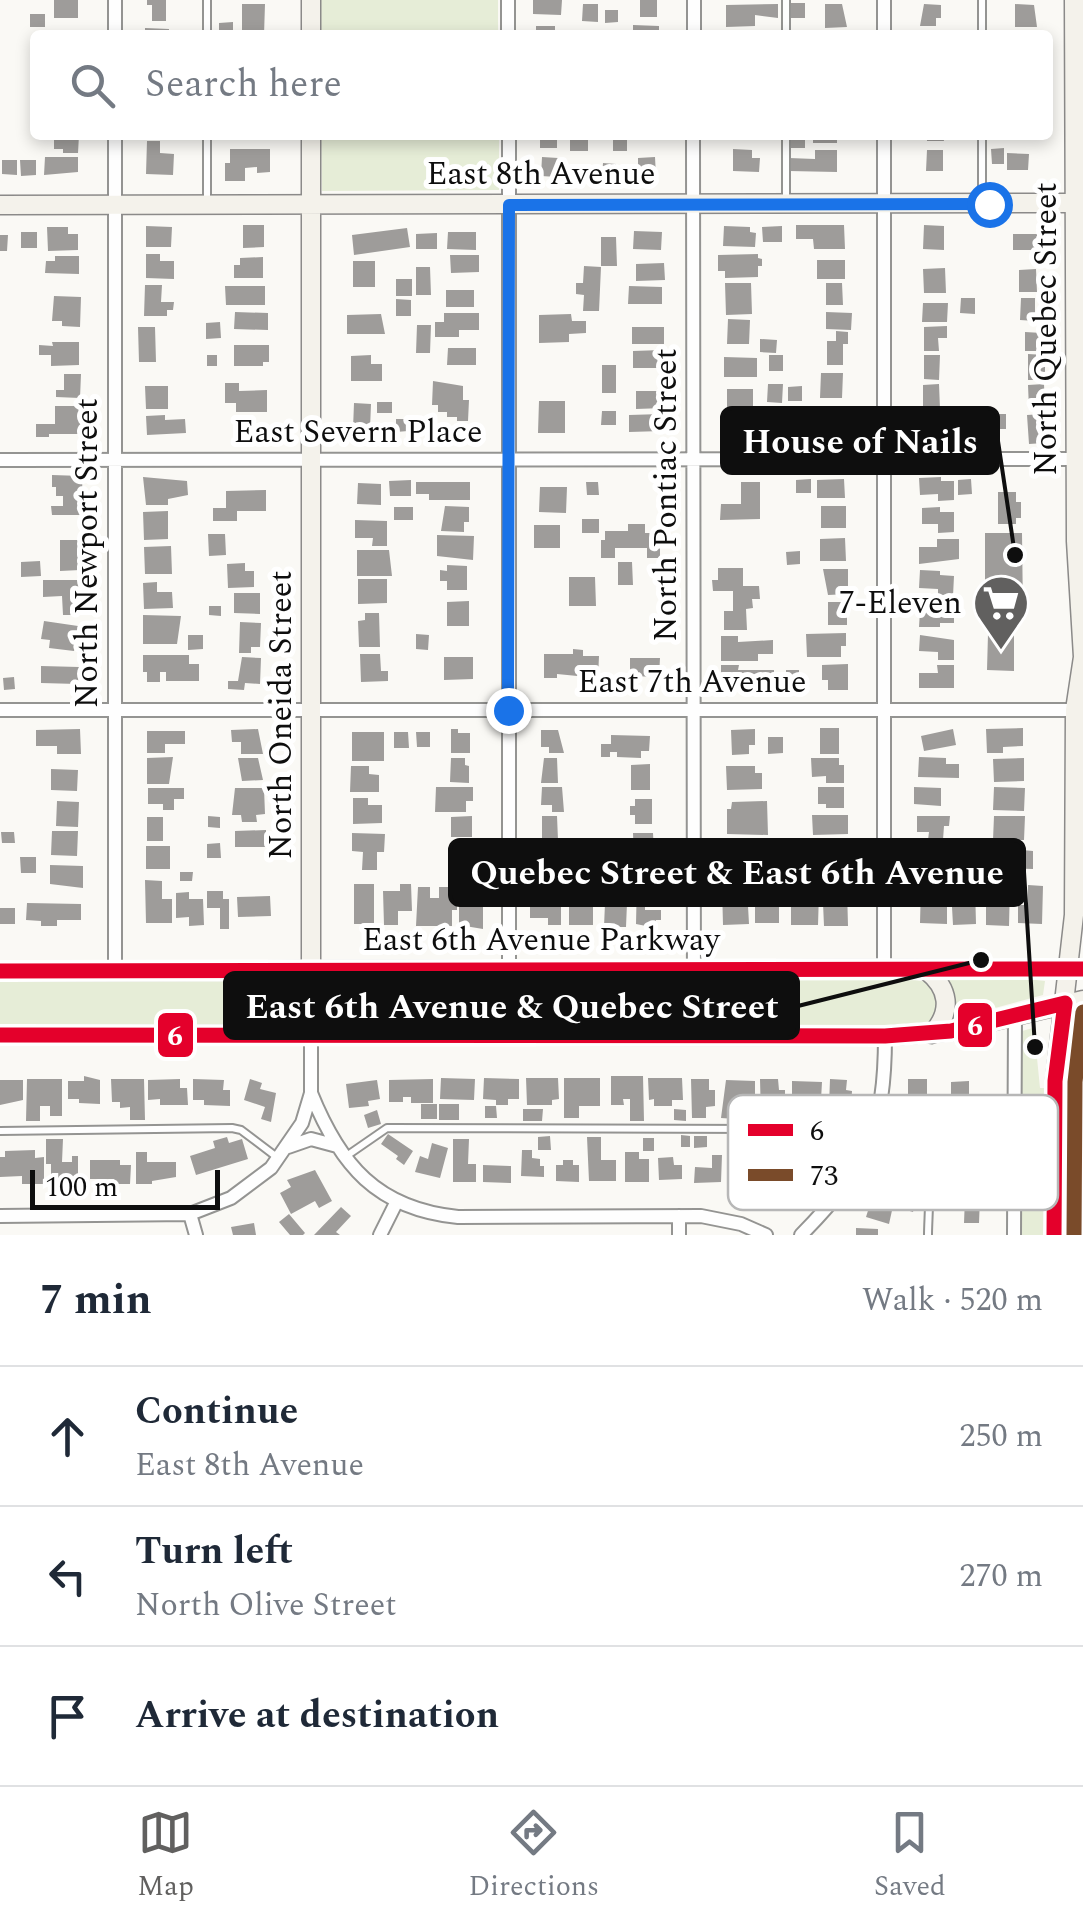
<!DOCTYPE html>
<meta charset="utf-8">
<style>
body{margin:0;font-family:Spectral,serif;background:#f6f6f7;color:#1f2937}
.scale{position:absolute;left:30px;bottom:25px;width:190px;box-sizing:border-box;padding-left:10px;border:5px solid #0e0e0e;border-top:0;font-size:28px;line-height:35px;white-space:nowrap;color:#0e0e0e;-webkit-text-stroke:8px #fff;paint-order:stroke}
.stop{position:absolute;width:30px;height:30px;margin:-22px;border:8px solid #1a73e8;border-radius:50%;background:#fff}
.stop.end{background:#1a73e8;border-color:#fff;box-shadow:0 2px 10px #0008}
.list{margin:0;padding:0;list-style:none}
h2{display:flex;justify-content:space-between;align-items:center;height:130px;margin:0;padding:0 40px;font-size:42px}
h2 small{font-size:32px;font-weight:400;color:#747a83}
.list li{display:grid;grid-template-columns:65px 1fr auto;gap:30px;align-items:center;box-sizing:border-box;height:140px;padding:0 40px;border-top:2px solid #e0e1e3}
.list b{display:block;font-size:38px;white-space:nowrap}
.list p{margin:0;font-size:32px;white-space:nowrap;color:#747a83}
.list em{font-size:32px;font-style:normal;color:#747a83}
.icon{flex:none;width:55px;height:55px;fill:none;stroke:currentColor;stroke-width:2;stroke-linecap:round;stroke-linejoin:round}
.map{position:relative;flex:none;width:1083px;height:1235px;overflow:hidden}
.search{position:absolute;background:#fff;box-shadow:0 5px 15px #0003;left:30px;right:30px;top:30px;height:110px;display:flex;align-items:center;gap:25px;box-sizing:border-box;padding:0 35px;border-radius:10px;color:#747a83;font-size:38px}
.sheet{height:550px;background:#fff}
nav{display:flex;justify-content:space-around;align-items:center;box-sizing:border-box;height:140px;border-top:2px solid #e0e1e3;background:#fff;font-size:28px;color:#747a83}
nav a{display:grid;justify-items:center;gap:5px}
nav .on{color:#61605f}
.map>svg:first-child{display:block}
.green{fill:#e6edd7}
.building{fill:#9e9c9a}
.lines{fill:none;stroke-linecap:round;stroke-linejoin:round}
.lane-casing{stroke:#949492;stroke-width:10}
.street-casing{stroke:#949492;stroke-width:16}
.secondary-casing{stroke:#8b8a89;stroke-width:21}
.lane{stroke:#fefefe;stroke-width:6}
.street{stroke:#fefefe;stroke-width:12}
.secondary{stroke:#f4f2eb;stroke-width:18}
.bus-1-casing{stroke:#fff;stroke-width:22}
.bus-2-casing{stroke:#fff;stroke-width:22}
.bus-1{stroke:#e4002b;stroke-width:15}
.bus-2{stroke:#7a4b2a;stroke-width:15}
.route{stroke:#1a73e8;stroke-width:12}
.labels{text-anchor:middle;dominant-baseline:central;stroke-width:10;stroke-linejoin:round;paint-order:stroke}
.street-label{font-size:32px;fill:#0e0e0e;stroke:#fff}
.poi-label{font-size:32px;fill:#0e0e0e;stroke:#fff;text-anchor:end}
.key{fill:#fff;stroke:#b7b7b7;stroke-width:2.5}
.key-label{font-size:28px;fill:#0e0e0e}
.leader{fill:none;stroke:#0e0e0e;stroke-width:4}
.callout-dot{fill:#0e0e0e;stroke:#fff;stroke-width:4}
.callout{fill:#0e0e0e;stroke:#0e0e0e;stroke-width:4}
.callout-label{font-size:35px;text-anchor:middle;font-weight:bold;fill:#fff}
.line-badge{stroke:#fff;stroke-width:4}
.badge-label{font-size:28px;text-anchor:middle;font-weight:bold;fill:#fff}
</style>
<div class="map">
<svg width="1083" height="1235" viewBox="0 0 1083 1235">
<rect width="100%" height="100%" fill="#faf9f5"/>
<path class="green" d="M321 0H498V35H321Z
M321 135H499V190L322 191Z
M329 979 915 980 927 982 936 990 939 1017 923 1029 325 1027 323 984Z
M947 980H1036L1045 981 1043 995 951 1020Z
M0 981H295L300 989V1022L293 1029H0Z
M1033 1028V1057L1037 1058 1040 1088H1044V1235H1021L1022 1031Z"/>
<path class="building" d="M54 0H78V18H54Z
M147 0H166V21H152V5H147Z
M533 0H562L561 15 533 14Z
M640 0H657V17H640Z
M789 3H805V18H789Z
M242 4H265L264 35H242Z
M583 4H598V22L582 21Z
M778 4V18L755 15V26L726 27V5Z
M825 4H842L847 27 825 28Z
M924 4 941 5V18H936V26H920Z
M1015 4 1034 5 1037 27H1015Z
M605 10H618V22L605 23Z
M30 14H45V27H30Z
M233 22V35H219V23Z
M633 25 659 26V35H633Z
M536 26H555V35H536Z
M145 28 169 29V35H145Z
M57 31H80V35H57Z
M54 135H79L78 153H63V149H54Z
M540 135H564V140H557V148H540Z
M570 135H588V151H570Z
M613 135H655V140H627V151H613Z
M730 135H751V140H731Z
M790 135H805V148H790Z
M813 135H837V143H813Z
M927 135H943L944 141H927Z
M1013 135H1032V140H1013Z
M147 141H160V153L174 154 173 175 146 174Z
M1004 148V164H992L991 149Z
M230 149H270V172L257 173V167L245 168V181H225V163H230Z
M733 149 752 150V158H760L759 172 733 171Z
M815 150H837V172L789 171V158L815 159Z
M927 150H943V171H926Z
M1007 153 1029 154 1028 170H1007Z
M45 157H78V172L44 175Z
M542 157 558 158 557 177 541 176Z
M655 157 656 176 638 177V158Z
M2 160H17V175L2 174Z
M20 160H36V175L21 176Z
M603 163 616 164 615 177H602Z
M243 225H264V247L243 248Z
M796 225H844L845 249H814L813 239H796Z
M924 225 944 226V250L923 249Z
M146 226 172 227 171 247H146Z
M724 226 750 227V232L756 233 755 247 723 246Z
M782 226V242H763L762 227Z
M47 227H68V234H78V250L48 251Z
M407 228 410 247 354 255 352 235Z
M634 231 662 232 661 250 633 249Z
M21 232H37V248H21Z
M448 232H476V250L447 249Z
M437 233V249H416V234Z
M1013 234H1037V250H1013Z
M0 235H8L7 251H0Z
M601 237H616L617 266H601Z
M146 254H160V261H174V279L146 278Z
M758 254V258L762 259V266H758V277L725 278V271H718V255Z
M450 255H479V272L451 273Z
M55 256H79V274L45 273 46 261H55Z
M263 257V278H234V265H240V258Z
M817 260H845V279H817Z
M353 261H375V287H353Z
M664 263 665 280 636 281V264Z
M584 266 601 267 599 311H583L584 295 576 294V283H583Z
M416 267H430L431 295H416Z
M945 268 946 293H924L923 269Z
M1036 269 1037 292H1019V270Z
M396 279H412V296H396Z
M725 283H751L752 314 726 315Z
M826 283H842L843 305H826Z
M145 285H162L161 302H174L173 310H167V316H144Z
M225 286H265V305H226Z
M629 286 662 287V304H628Z
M446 290H474V307H446Z
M54 296 81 297 80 327 62 326V321H52Z
M961 298H975V314L960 313Z
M1021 298H1035V321L1020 320Z
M396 299 411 300V316H396Z
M923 303H948L947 322H922Z
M235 312 268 313V330L234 329Z
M826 312 852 313 851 330 826 329Z
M444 313H479V330H459V337H435V322H444Z
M381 314 385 334H347V315Z
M571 314 572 321H586V333L569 334V342L539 343V315Z
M728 319 750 320 749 344H727Z
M220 322 221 338 206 339V323Z
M417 325H431L430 353H416Z
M947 326V338H938L939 351H924V327Z
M138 327H155L156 362H139Z
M632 327H664V344H632Z
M836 331 848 332V344H843V365H827V341H836Z
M1025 332 1042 333V351H1025Z
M760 339 777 340 776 353 760 352Z
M52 342H79V365L51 366V355H39V345L53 346Z
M234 345H269V362H263V366H234Z
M448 348H476V365H447Z
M662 350V368H633V351Z
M1028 354 1045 355V380H1028Z
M207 355H217V366H207Z
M371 355V364H382V381H351V356Z
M769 355H783V371H769Z
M924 355H940L939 380 924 379Z
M724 357 757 358V377H724Z
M602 365H616V393H602Z
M821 373H843L842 398H820Z
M64 374H81L80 398 56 397V390H64Z
M433 381 463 386V400H469L468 421H457V417H447V412H438V405H432Z
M225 383H239V391L267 390V412H236V403H225Z
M768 384H783L782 403 767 402Z
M939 384 940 409H923V385Z
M1044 384 1045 409H1029L1028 385Z
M145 386H168V409H146Z
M802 386V401H788V387Z
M727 389H753V409H727Z
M636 391H664V408L636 409Z
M539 401H565V433H538Z
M377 402H392V413H377Z
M354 403 371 404 370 429H353Z
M55 406H81V434H49V437H36V424H55Z
M602 411H616V425H601Z
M662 414V431L629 432V415Z
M991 414H1006V429H990Z
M1043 414 1044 443 1029 444 1027 415Z
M165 415V420L185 419 186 433 147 435 146 416Z
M396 419H408V431L396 432Z
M52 475 82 476 83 515H52L51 506H63V496H56V487H52Z
M143 477 187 481 188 495 168 499V505H146Z
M941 477V481H954V500L938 501V494L920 495 919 478Z
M811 479V493H796V480Z
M844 479 845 498H817V480Z
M971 479 972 494 958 495V480Z
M411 480V496H390L389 481Z
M416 482H470V500H429V494H416Z
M586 482H598L599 495H587Z
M741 482H760V519L720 520 721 504H741Z
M358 483 381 484V505L357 504Z
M540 487H567L566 513 539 512Z
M266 490V511H237V521H213V508H226V491Z
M998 492H1016V502H1021V518H1016V524H998Z
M445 506 469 507V522H464V532L441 531Z
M821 506H846V528H821Z
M394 507H413V520H394Z
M940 507V512H954V532L938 533V524H922V508Z
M168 511V539L144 540 143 512Z
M582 519H599V533H582Z
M355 520 387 521V546H372L373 538H355Z
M628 524H645V533H660V558H647V548H615V558H601V540H605V531H628Z
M534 525H560V548H534Z
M985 533H1022L1023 614H985Z
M208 534H225L226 555 209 556Z
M437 535 474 536 473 560 437 556Z
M845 538 846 561H820V539Z
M937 539H959V559L919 564V547H937Z
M60 540H79L80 570 60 571Z
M171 546 172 574H145L144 547Z
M357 550H389L392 576H357Z
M800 551V564L787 565 786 552Z
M40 561 41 576 21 577V562Z
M618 562H632L633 585H618Z
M245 563V571H254V587L228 588 227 564Z
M658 563H674V581L657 580Z
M447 565 467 566V590H447V581H440V570L447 571Z
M718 568H743V586H759L760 599H752L753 608 746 609 747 630H724V611H733V591H713L712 580H718Z
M823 569H848V594L828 595Z
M920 570 940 571V575L954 576 953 596H938V589L919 588Z
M569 577H595L596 606H569Z
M358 579H387V603L358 604Z
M43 580H78L79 615H63L62 596 43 597Z
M157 582V592H172L173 608 144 609 143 583Z
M234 593H260V614L234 613Z
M469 601V626H447V602Z
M828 602H847V625H828Z
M938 602 954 603V623H940V627H919L920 611H937Z
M209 606H221V616L209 615Z
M365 613H379L380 647H359L358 621 365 620Z
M143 615 181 616 177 644H143Z
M660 615H674V626H660Z
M44 621 78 626 74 651 49 648 50 640 41 639Z
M240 622 261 623 260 647H251V653H239Z
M846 633V646H841V657H807L806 634Z
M416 634 429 635 428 650 416 649Z
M988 634H1014V671L987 670Z
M188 635H203V649L188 650Z
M920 635 954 640V660H938V652L919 651Z
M721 636H738V642L773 640V654H758V661H721Z
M573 649 583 650V656H599L598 678 557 674V678H544V654H573Z
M360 654H380L381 671H388V681L361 682Z
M143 655H189V664H199V681H166V672H160V682H147V672H143Z
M242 657 261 658 260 684 245 683 244 690 228 689V681H238Z
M444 657H473V679L444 680Z
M630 658H660L659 677 630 676Z
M848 664V690H828V680H822V665Z
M721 665H739L738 670H774V682L757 681V689H721Z
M937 665H954V688H919V673H938Z
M41 666 79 667 78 684 41 683Z
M786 670H799V684H786Z
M14 677 15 689 4 690 3 678Z
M820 728H839V754H820Z
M1023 728V746L1003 747V753H987L986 729Z
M80 729 81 754H57V746H36V730Z
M258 729 263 754H241V742H232L231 730Z
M451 729H458V733H470V753H451Z
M755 729V745H749V754L732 755 731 730Z
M953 729 956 745 924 751 921 736Z
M541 730H558L564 753H549V747H541Z
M147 731H185V744H165V753H147Z
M352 732H384V761H352Z
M394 732H408L409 748H394Z
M416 732H430V747H417Z
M611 735 650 736 649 751H641V758L617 757V752H610V757H601V744H611Z
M768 737H783V753L768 754Z
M173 757 169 784H147V758Z
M919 757 946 758V764H959V778L918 777Z
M238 758H258L263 780 242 781Z
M451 758H465V765L469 766V783L450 782Z
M544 758H557L558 783H541Z
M811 758H839V765H844V783H826V776L812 777Z
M1024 758V781L994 782 993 759Z
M650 764V790H631V765Z
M351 766H369V774L379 775V792H350Z
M726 766H755V773H762V789L727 790Z
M51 769 78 770 77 791 51 790Z
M436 787H473V801H466V812H435Z
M542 787H562L564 812H552V805H541Z
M818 787H844V808H826V804H818Z
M914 787 941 788V806L914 804Z
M994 787 1025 788 1024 811 993 810Z
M148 788H184V799H174V810H163V804H148Z
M235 788H264L265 814 256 815 257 822H242L241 815H232Z
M353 798H368V805H382V823L353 824Z
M635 799H652V824H635V815H630V806H635Z
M57 801 79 802 78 827 56 826Z
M767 801 768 835 727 834V809H731L732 802Z
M812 815H848V834L813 835Z
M208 816 220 817V828L208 827Z
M472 816V837H451V817Z
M542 816H557L558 840 542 841Z
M917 816H950L949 826H944L943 840H928L929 832H917Z
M994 816H1025L1024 840H993Z
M147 817H163V841H147Z
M266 830V847H235V831Z
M52 831H78L77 856 51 855Z
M1 832H14L15 843H2Z
M352 833 385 834 384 852H377V870H362L363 852 352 851Z
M633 833H653L654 852 648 853 649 860H634Z
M729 838H746L747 863 726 864 723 850H729Z
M220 843 221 858H207V844Z
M811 845H847V870H840V889H847L848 926H824L823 903H837V889H824V867H811Z
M999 845 1022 846V850L1033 851V869L998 868Z
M146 846H170V869H146Z
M20 857H36V873H21Z
M50 865 83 866V888L50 884Z
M180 872H193L192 881H180Z
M637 879H659L663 900H645V910H661V920H656V928L636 924Z
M145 880 162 881V899H172V923H146Z
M459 881H472V896H483V929L459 925Z
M791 883H810V892L819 893 818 925H791Z
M354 884H374V924H354Z
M400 884H411L412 911H398V925H384L383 891H400Z
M548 884H561V925H548V918H530V896H548Z
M921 885H936L935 905 947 906V924L920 923Z
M997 885H1010L1009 926 986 925V906H997Z
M1028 885 1043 886 1042 924 1018 923V905H1028Z
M963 886H975L976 924 953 925 952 907 964 906Z
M418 887H430V898H439V887H457V910H452V926H416Z
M722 887H738V906H748L749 924 723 925Z
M207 891H223V899H229V929H220V908H207Z
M189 892V899H203L204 925 189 926V917L176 918V893Z
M270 896 271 916 238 917 237 897Z
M755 897H770V905H779V923H755Z
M27 903 81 904V920H57V926H41V921L26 920Z
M605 903H627L626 927H604Z
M593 904V925H569V905Z
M0 908H15V924H0Z
M84 1076 100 1080V1104L79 1103V1099H68V1081H84Z
M611 1076H643L644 1121H630V1099H623L624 1105H611Z
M441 1078 475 1079 474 1100 440 1099Z
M484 1078 519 1079V1099H508V1105H496V1100L483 1099Z
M526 1078H558L559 1099 552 1100V1105H527Z
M564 1078H600V1106H579V1118H564Z
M648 1078H682L683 1100H672V1106H654V1099L649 1100Z
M27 1079H62V1116H50V1106H40V1121H26Z
M111 1079H144L145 1120H130V1107L120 1108V1102H112Z
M180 1079V1088H187L188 1105H160V1099L148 1100V1080Z
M193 1079 224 1080 223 1090H230V1106L204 1105V1100H193Z
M250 1079 262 1083 260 1089 276 1093 271 1122 261 1119 265 1107 244 1100Z
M433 1079V1103H411V1097H403V1102H389V1080Z
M691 1079H709V1090H715V1106L706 1107V1118H692Z
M760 1079H778L779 1090H785V1107L776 1108 777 1117 761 1118Z
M830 1079 847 1080 846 1090 852 1091 851 1106H844L843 1118 813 1121 814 1106H829Z
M908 1079H927V1095H920V1102H908Z
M0 1080H23V1100L0 1105Z
M377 1080 380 1099 368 1101 369 1106 349 1108 346 1084Z
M726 1080 755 1081V1105H736V1119L721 1118Z
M792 1081 822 1082 821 1100 792 1099Z
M969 1081V1094L981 1095V1102H986V1114H968L969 1101H951V1082Z
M421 1104H437V1119H421Z
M439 1104H459V1120H439Z
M485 1106H496L497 1118H485Z
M523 1109H543L542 1121H523Z
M674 1109 686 1110V1121L674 1120Z
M377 1110 381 1124 368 1128 364 1115Z
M388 1134 413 1151 404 1165 396 1159 398 1156 381 1144Z
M681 1135 690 1136V1147H681Z
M550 1136 551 1150H538V1137Z
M694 1136H707V1147L694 1148Z
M227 1137 229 1143 242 1139 248 1159 196 1175 190 1156 215 1148 213 1141Z
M587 1137H601V1160H616V1181H589Z
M643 1138H654V1151H643Z
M46 1139H63L62 1162H72V1156H78V1184H51V1164H46Z
M453 1139H469L468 1164H476V1182H453Z
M432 1143 448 1148 440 1178 415 1172 420 1156 428 1159Z
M35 1150V1158L44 1157V1184H22V1176L0 1177V1157H5V1151Z
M522 1150H532V1158L540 1159V1166H544V1177L521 1176Z
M136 1152H147V1162H176V1177L152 1181V1184H136Z
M625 1152H639V1159H649V1182H625Z
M712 1155H722L721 1182 694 1183 695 1167 712 1168Z
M673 1157 674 1165H682V1179L659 1180 658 1158Z
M90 1160H120V1165H131L130 1184H114V1179H90Z
M563 1160H573V1165H579V1182L556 1181V1165H563Z
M483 1165 511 1166V1183L483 1182Z
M315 1170 332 1201 319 1208 315 1201 291 1214 280 1193 291 1187 287 1180Z
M876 1185 917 1196 913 1212 893 1206 889 1224 866 1217Z
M965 1197 980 1198 979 1223H964Z
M341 1207 351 1216 336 1232 340 1235H314Z
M289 1214 305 1233 303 1235H290L279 1222Z
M254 1223 256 1235H233L231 1227Z
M856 1228 878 1229V1235H856Z"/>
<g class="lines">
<g class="lane-casing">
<path id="lane" d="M207 0V35
M786 0V35
M982 35V0
M786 135V199
M982 202V135
M207 204V135
M876 1126C890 1129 911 1130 921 1141 934 1155 928 1214 928 1235
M0 1131 232 1128 241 1130 278 1158
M345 1157 387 1128 811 1129 865 1147"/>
</g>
<g class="street-casing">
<path id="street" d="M115 0V35
M508 0V35
M694 35V0
M884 35V0
M509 135V970
M693 135 694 1034
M0 460 1076 459
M0 710H1082
M884 970V135
M115 971V135
M311 1093C340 1165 377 1209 458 1217L701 1216 741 1224 766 1235
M288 1147 311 1139 337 1146
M190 1214 196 1235
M0 1216 190 1214 231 1198 271 1168 302 1123 311 1093V1035
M380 1235 397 1201
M679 1235V1216
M801 1235C867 1168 885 1130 885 1036
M1014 1235 1015 1016"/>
</g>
<g class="secondary-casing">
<path id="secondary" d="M311 0V35
M311 135V1035
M0 205 1083 203
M926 970C949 988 953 1011 932 1034
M0 971 1083 969
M0 1035 885 1036 951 1031 1083 1000
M1054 1235 1055 1081 1074 915 1075 710 1083 657 1076 541 1074 0
M1076 1235 1077 1096 1083 1044"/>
</g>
<use href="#lane" class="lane"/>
<use href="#street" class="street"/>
<use href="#secondary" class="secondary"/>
<g class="bus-1-casing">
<path id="bus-1" d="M0 971 1083 969
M0 1035 885 1036 951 1031 1065 1003 1055 1081 1054 1235"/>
</g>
<g class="bus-2-casing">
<path id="bus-2" d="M1074 1235 1075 1082 1083 1012"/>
</g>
<use href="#bus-1" class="bus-1"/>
<use href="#bus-2" class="bus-2"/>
</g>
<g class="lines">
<path class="route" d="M508 710 509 205 989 204"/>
</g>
<defs>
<g id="supermarket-pin" transform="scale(2.875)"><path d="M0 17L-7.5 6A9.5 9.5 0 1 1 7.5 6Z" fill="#61605f" stroke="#fff"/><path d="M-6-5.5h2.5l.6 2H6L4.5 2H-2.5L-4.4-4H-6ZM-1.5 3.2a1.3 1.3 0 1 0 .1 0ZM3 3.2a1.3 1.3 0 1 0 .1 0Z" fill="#fff"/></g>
</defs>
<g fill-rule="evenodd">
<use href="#supermarket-pin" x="1001" y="603"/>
</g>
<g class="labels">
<g class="street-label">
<text x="541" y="174">East 8th Avenue</text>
<text transform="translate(1046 329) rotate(-90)">North Quebec Street</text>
<text x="358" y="432">East Severn Place</text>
<text transform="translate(666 495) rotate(-90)">North Pontiac Street</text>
<text transform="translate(87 553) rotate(-90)">North Newport Street</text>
<text x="692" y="682">East 7th Avenue</text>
<text transform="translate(281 715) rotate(-90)">North Oneida Street</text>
<text x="541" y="940">East 6th Avenue Parkway</text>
</g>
<g class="poi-label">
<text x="962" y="603">7-Eleven</text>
</g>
</g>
<rect x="728" y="1095" width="330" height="115" rx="15" class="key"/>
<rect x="748" y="1124" width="45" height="12" fill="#e4002b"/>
<rect x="748" y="1169" width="45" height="12" fill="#7a4b2a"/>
<g class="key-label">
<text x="810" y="1140">6</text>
<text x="810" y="1185">73</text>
</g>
<path class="leader" d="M1015 555L998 441M1035 1047L1024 872M981 960L798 1006"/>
<g class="callout-dot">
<circle cx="1015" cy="555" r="10"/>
<circle cx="1035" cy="1047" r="10"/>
<circle cx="981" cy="960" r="10"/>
</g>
<g class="callout">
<rect x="722" y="408" width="276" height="65" rx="10"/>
<rect x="450" y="840" width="574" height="65" rx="10"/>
<rect x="225" y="973" width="573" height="65" rx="10"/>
</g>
<g class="callout-label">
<text x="860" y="453">House of Nails</text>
<text x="737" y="884">Quebec Street &amp; East 6th Avenue</text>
<text x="512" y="1018">East 6th Avenue &amp; Quebec Street</text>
</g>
<g class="line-badge">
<rect x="956" y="1001" width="38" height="48" rx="10" fill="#e4002b"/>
<rect x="156" y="1011" width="39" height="48" rx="10" fill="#e4002b"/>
</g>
<g class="badge-label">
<text x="975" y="1035">6</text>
<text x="175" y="1045">6</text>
</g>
</svg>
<div class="scale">100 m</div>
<div class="stop" style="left:989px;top:204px"></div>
<div class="stop end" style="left:508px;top:710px"></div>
<div class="search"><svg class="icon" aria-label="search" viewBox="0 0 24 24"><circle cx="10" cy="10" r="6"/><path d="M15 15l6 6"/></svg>Search here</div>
</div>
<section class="sheet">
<h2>7 min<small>Walk · 520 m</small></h2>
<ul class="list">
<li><svg class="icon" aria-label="ahead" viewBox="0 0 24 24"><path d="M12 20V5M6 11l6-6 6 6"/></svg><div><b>Continue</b><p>East 8th Avenue</p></div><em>250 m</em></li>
<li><svg class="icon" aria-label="left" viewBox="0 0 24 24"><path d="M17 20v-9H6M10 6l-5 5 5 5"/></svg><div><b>Turn left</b><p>North Olive Street</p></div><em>270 m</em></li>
<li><svg class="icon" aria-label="arrive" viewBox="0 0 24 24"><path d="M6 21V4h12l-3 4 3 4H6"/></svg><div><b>Arrive at destination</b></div></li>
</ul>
</section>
<nav>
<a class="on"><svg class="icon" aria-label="map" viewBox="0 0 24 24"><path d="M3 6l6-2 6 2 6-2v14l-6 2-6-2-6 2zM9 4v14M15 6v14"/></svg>Map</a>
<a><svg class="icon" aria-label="directions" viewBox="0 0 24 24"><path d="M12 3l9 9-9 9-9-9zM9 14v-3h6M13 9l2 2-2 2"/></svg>Directions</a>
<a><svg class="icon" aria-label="saved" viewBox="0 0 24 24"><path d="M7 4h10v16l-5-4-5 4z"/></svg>Saved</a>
</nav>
